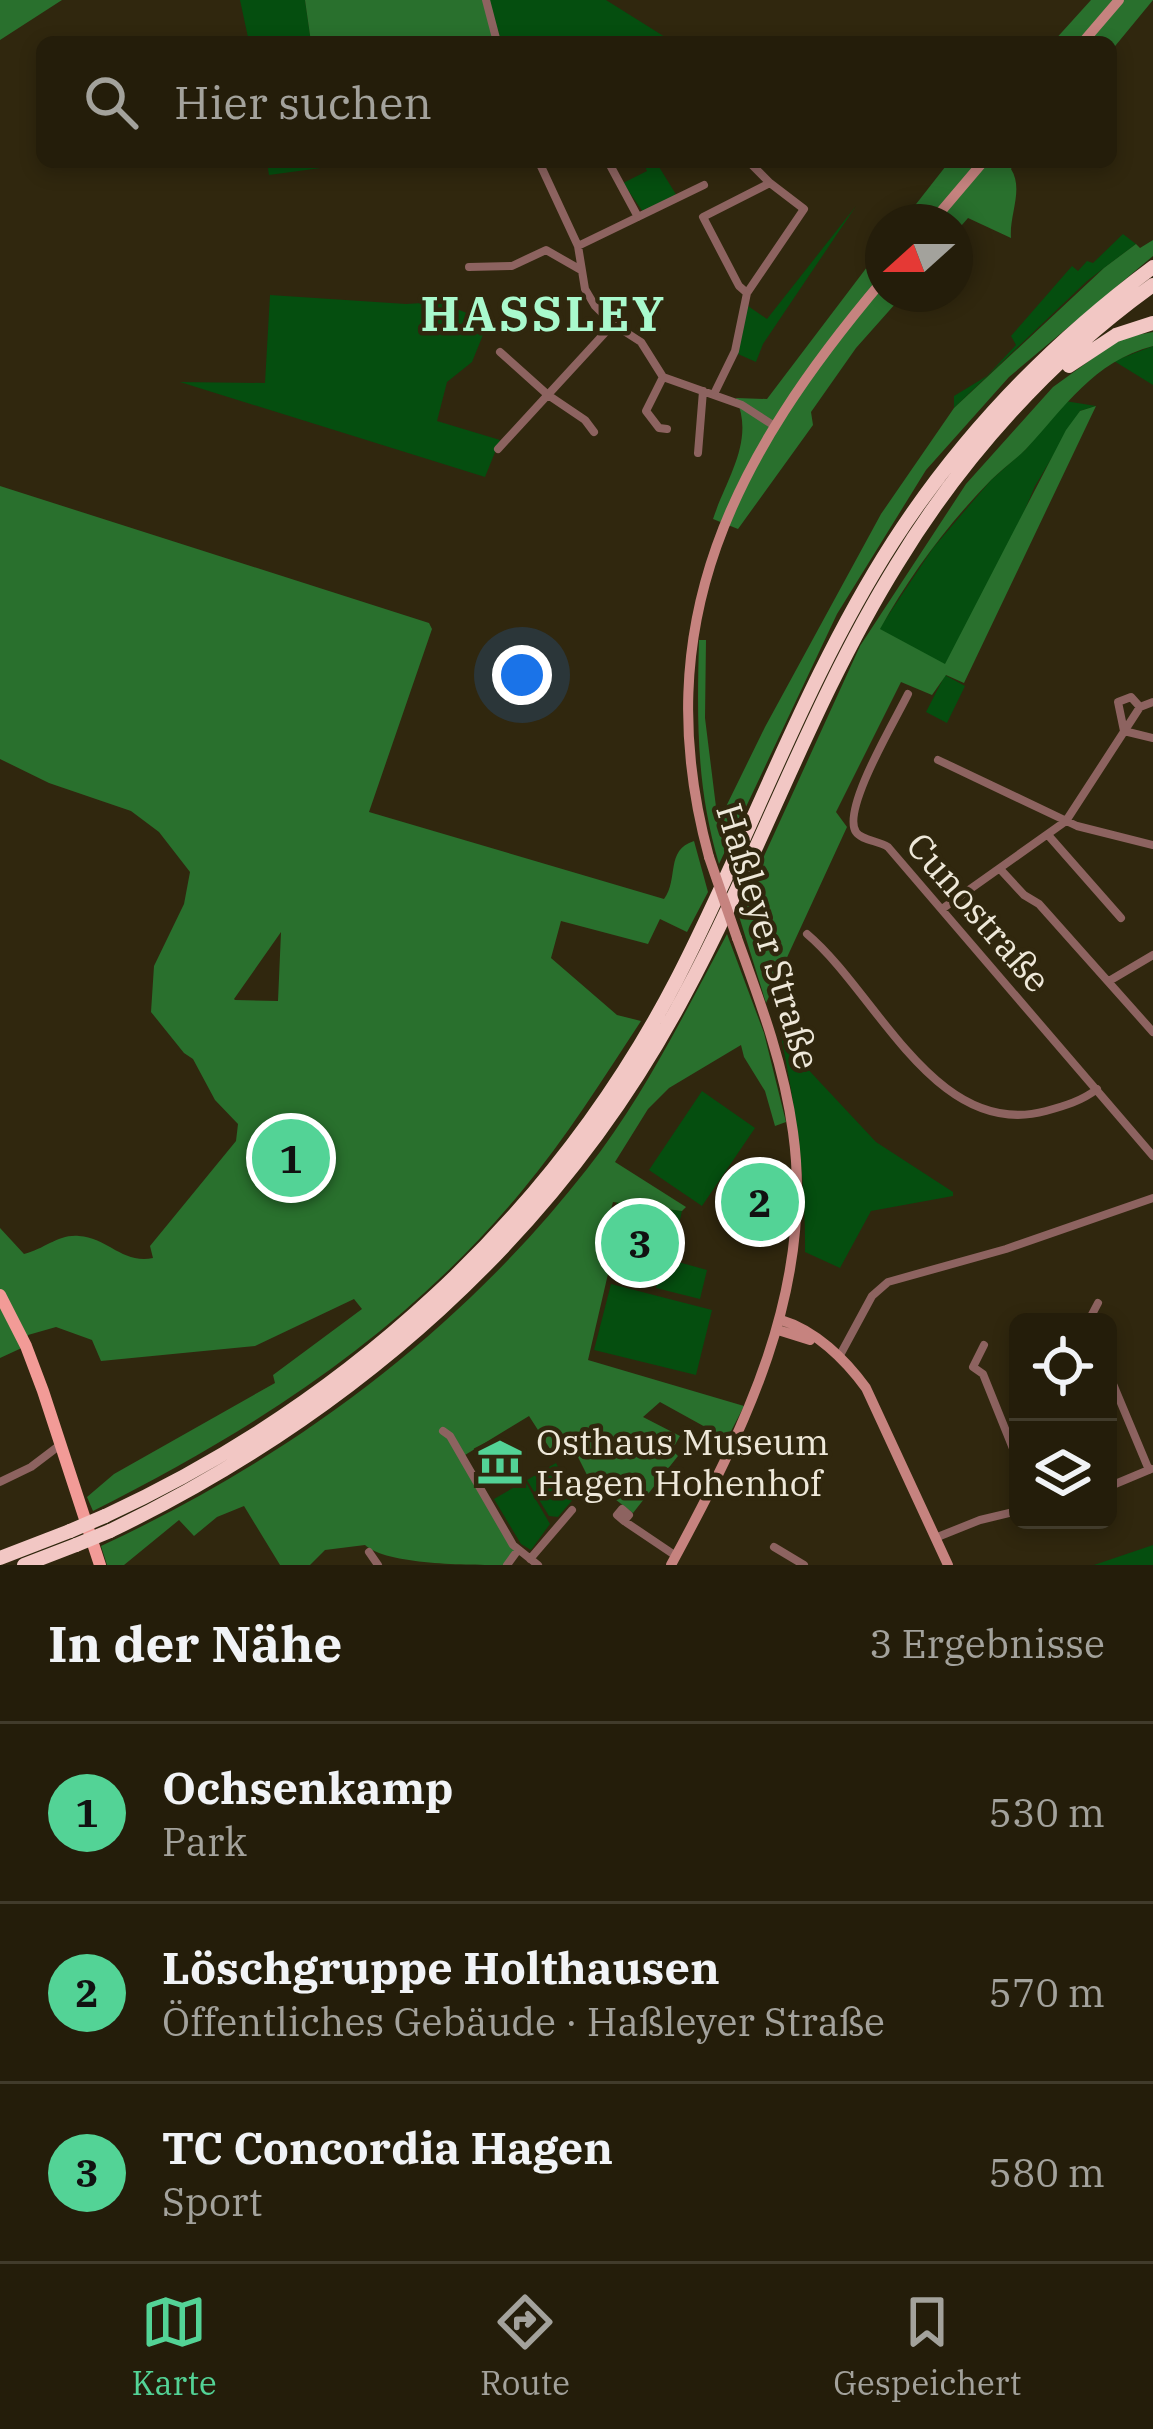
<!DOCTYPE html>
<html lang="de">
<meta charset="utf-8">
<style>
body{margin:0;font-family:"IBM Plex Serif",serif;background:#302a18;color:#f1f3f6}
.controls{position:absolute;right:36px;bottom:36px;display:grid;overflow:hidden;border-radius:18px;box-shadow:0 6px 18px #0003}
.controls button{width:108px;height:108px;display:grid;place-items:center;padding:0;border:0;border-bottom:3px solid #413b2b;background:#241d0a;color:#f1f3f6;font:60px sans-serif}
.compass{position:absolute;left:865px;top:204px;width:108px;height:108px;border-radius:50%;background:#241d0a;box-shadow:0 6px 18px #0003;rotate:249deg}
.you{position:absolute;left:522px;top:675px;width:42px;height:42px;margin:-30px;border:9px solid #fff;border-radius:50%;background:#1a73e8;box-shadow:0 0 0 18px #1a73e833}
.badge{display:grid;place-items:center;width:78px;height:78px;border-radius:50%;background:#53d396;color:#111;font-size:39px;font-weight:700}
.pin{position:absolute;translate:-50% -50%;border:6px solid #fff;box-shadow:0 3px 12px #0006}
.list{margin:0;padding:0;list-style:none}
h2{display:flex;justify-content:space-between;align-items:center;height:156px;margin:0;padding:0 48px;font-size:51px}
h2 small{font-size:39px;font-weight:400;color:#a3a29c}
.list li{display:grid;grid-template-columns:78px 1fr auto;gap:36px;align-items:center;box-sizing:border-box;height:180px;padding:0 48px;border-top:3px solid #413b2b}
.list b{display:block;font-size:45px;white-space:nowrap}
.list p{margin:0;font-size:39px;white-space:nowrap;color:#a3a29c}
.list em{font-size:39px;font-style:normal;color:#a3a29c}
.icon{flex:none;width:66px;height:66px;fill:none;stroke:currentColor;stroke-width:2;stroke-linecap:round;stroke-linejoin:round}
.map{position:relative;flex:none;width:1153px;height:1565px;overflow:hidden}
.search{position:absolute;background:#241d0a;box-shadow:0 6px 18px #0003;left:36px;right:36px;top:36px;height:132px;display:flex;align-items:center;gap:30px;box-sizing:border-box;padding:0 42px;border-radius:18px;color:#a3a29c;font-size:45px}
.sheet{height:696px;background:#241d0a}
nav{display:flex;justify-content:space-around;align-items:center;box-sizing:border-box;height:168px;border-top:3px solid #413b2b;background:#241d0a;font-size:33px;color:#a3a29c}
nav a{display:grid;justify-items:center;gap:6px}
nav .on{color:#53d396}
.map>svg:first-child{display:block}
.green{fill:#054e0f}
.forest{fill:#29702d;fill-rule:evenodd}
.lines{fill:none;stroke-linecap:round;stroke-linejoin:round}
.street{stroke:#8d6360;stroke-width:8}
.secondary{stroke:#c6837f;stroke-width:10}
.primary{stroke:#f29b97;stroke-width:12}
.highway{stroke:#f2c7c4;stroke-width:14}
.secondary-bridge{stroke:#c6837f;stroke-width:10}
.highway-bridge{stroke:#f2c7c4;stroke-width:14}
.labels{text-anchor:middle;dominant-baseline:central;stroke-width:9;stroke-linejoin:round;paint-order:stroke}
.street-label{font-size:36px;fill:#eee8d9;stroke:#30270e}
.poi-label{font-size:36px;fill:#eee8d9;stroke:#30270e;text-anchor:start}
.district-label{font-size:48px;font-weight:bold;letter-spacing:3px;fill:#a9f9cd;stroke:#30270e}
</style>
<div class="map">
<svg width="1153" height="1565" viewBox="0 0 1153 1565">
<rect width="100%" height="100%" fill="#30270e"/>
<path class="green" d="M240 0H305L311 42H249Z
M489 0H606L673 42H628L625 36 613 42H501Z
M267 162H365L269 175Z
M643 162H656L677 196 643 212 623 183 647 171Z
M856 206 763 344 756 362 738 354 748 306 767 319Z
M1123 234 1136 244 1087 281 954 408V396L987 376 1016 345 1011 336 1072 266 1078 271 1087 261 1093 263Z
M270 295 406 304 438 302 480 318 485 330 472 362 447 382 437 421 500 440 485 477 180 382 265 383Z
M1153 346V385L1114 361Z
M1065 401 1096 406 1080 411 1035 486 1014 536 945 665 879 629 933 548 991 480 1026 449Z
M945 675 965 686 947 723 926 712Z
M796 1013 808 1034 803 1064 876 1142 953 1192V1196L871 1211 840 1268 805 1252C806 1172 794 1099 778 1021Z
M702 1091 755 1128 702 1206 649 1170Z
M617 1202 682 1211 671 1260 707 1270 700 1299 656 1288 663 1258 653 1287 610 1276 614 1259 601 1255Z
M611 1284 712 1310 696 1375 594 1350Z
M556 1463 575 1497 558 1517 549 1516 527 1480Z
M525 1481 550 1524 531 1550 521 1544 494 1499Z
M1153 1545V1565H1094Z"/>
<path class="forest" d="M0 0H62L0 40Z
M305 0H483L495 41 311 42Z
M1091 0H1153L1111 51V42H1053Z
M949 162H1015L1011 169C1024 189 1009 215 1011 238L968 218 955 233V222H902Z
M1153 240V256L1009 377 926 470 837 614 719 864C696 786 697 720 699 640H706L705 718 718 823 765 727 881 514 954 408 1104 268 1136 244 1140 248Z
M883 246V294H904L856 348 811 412 813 425 738 529 713 519C727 477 755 441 736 398L767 399Z
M1153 332V346C1093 362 1066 406 1026 449 1015 460 1002 469 991 480 948 524 910 575 880 629L945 664 1066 430 1080 411 1096 406 964 683 946 675 932 695 901 682 836 812 847 827 766 1003 738 913 860 646 966 484 1053 387 1121 338Z
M0 486 429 623 432 629 369 812 664 899C679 879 665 850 694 841L708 892 687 932 660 919 648 944 561 921 551 958 617 1015 641 1021C603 1079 566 1138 521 1192 402 1335 257 1428 93 1511L87 1497 114 1474 275 1383 273 1375 362 1309 354 1299 255 1346 101 1361 92 1340 56 1327 28 1335 26 1346 0 1358V1228L24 1254C45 1249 58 1234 79 1236 108 1238 122 1264 153 1258L150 1246 236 1141 238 1124 215 1100 193 1059 184 1053 151 1012 154 966 184 904 190 872 159 832 131 811 49 783 0 759ZM281 932 278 1001 235 1000 234 999Z
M727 934 764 1033 786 1122 775 1126 765 1091 744 1057 741 1045 669 1088 648 1109 615 1162 686 1207 682 1211 613 1202 598 1258 611 1261 588 1360 744 1406 727 1439 660 1402 643 1417 680 1436 672 1450 678 1456 633 1513 589 1479 573 1447 554 1455 529 1416 465 1455 517 1549 505 1565C469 1565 386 1565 365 1545L325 1550 310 1565H280L244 1506 217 1517 194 1536 179 1520 124 1565H107L101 1546C290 1458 458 1334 587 1169 643 1098 684 1014 727 934Z"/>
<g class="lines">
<path class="street" d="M486 0 497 42
M539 162 578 246 585 289 595 306 613 324 641 342 663 377 742 405 773 425
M750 163 770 183
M611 167 638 217
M578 246 704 185
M469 267 512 266 546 250 581 270
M500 352 548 395 585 420 594 432
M663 377 646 411 659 428 667 429
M714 394 735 351 747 293 804 209 770 183 703 217 739 286 747 293
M498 449 613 324
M698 453 703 391
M908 694C896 719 841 810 856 832 861 840 879 841 888 847L1153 1156
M1124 731 1118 702 1131 697 1140 707
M1124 731 1153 738
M938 760 1077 826 1153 845
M1048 835 1121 918
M1000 869 1024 895 1039 904 1153 1032
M942 909 1066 821 1140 707 1153 702
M807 934C877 993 936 1141 1046 1111 1064 1106 1082 1101 1097 1089
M1109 981 1153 955
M1088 1322 1098 1303
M984 1345 973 1367 983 1374 1018 1461
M839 1357 872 1296 888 1282 1006 1249 1153 1198
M1108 1372 1149 1470
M443 1431 450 1436 513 1545 538 1565
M0 1482 31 1467 60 1445
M1108 1487 1151 1469
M624 1521 617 1515 622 1509 629 1515 624 1521 676 1556
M935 1538 980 1520 1018 1511
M774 1547 804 1565
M369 1552 378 1565
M530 1559 572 1510
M507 1565 518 1550"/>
<path class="secondary" d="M1083 42 1119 0
M932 222 983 162
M709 857C645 623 735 455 883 280
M781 1320C815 1330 845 1359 866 1388L948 1565
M778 1330 810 1340
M671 1565C744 1430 815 1289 793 1132 784 1065 760 1001 737 938"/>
<path class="primary" d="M0 1295 26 1346 43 1391 100 1565"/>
<path class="highway" d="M1069 366 1116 335 1153 323
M105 1516C346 1405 553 1218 676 981 751 836 805 679 893 542 962 435 1051 343 1153 267
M110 1531C352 1414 557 1235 684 996 760 855 812 701 897 564 962 457 1051 358 1153 285
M0 1558 70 1531
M24 1565 76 1545"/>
<path class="secondary-bridge" d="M709 857 737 938"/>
<path class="highway-bridge" d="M70 1531 105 1516
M76 1545 110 1531"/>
</g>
<defs>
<g id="museum-bare" transform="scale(3.6)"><path d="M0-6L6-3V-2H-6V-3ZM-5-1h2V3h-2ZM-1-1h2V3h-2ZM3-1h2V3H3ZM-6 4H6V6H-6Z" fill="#53d396" stroke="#30270e" stroke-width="2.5" paint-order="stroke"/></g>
</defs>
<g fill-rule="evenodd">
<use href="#museum-bare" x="500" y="1462"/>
</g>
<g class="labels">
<g class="street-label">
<text transform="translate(979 912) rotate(49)">Cunostraße</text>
<text transform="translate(769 936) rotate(73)">Haßleyer Straße</text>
</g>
<g class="poi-label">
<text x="536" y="1441">Osthaus Museum<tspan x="536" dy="41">Hagen Hohenhof</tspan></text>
</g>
<g class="district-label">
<text x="544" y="313">HASSLEY</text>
</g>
</g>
</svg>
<div class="controls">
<button><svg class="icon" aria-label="locate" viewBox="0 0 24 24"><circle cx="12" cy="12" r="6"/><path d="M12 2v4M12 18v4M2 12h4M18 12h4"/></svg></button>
<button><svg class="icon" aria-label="layers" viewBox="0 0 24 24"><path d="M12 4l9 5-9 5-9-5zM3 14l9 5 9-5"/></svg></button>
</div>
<svg class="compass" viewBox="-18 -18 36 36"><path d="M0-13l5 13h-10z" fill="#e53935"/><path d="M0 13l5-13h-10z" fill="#a3a29c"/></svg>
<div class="you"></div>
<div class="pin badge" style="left:291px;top:1158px">1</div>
<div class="pin badge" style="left:760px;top:1202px">2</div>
<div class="pin badge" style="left:640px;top:1243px">3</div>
<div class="search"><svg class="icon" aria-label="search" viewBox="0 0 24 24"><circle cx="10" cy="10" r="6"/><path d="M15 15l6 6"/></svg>Hier suchen</div>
</div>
<section class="sheet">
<h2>In der Nähe<small>3 Ergebnisse</small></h2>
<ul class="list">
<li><span class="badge">1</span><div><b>Ochsenkamp</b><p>Park</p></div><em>530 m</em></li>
<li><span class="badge">2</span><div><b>Löschgruppe Holthausen</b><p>Öffentliches Gebäude · Haßleyer Straße</p></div><em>570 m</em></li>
<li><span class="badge">3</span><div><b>TC Concordia Hagen</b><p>Sport</p></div><em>580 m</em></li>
</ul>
</section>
<nav>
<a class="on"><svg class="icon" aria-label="map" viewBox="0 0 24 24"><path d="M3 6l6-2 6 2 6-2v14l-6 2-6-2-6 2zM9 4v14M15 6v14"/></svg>Karte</a>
<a><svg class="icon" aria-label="directions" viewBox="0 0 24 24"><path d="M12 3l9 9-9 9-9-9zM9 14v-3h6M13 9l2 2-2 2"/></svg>Route</a>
<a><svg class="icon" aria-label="saved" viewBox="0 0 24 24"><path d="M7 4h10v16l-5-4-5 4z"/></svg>Gespeichert</a>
</nav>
